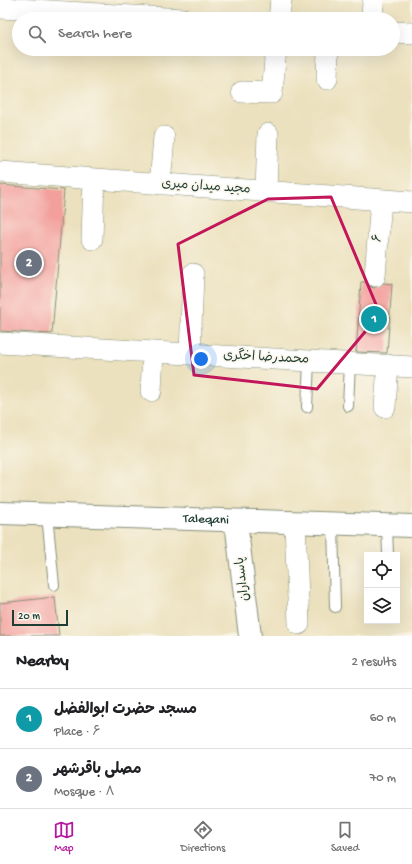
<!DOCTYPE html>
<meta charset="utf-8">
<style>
body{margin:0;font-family:"Gochi Hand","Playpen Sans Arabic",sans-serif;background:#f2f2f2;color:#202124}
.controls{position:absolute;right:12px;bottom:12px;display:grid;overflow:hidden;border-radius:0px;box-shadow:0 4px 16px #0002}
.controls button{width:36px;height:36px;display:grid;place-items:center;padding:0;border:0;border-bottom:1px solid #e0e0e0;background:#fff;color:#202124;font:20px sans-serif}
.scale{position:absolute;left:12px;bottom:10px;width:56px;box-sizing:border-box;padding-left:4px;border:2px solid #1f3d34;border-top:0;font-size:11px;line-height:14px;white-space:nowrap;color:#1f3d34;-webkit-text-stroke:3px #fbf7ec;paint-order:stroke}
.you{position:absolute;left:201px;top:359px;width:14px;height:14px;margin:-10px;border:3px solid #fff;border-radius:50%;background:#1a73e8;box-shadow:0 0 0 6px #1a73e833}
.badge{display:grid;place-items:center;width:26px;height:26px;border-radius:50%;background:#b5179e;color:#fff;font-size:13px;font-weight:700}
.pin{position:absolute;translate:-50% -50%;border:2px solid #fff;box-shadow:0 1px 4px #0006}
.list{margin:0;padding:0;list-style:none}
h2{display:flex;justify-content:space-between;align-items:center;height:52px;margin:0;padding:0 16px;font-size:17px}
h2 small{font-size:13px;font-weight:400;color:#757577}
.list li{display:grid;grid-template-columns:26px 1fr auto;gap:12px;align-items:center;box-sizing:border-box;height:60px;padding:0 16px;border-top:1px solid #e0e0e0}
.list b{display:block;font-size:15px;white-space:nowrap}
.list p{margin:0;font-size:13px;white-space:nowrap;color:#757577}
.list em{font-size:13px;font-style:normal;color:#757577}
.icon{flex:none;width:22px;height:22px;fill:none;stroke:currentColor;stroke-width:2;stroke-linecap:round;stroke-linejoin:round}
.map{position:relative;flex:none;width:412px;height:636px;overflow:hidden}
.search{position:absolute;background:#fff;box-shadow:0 4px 16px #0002;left:12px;right:12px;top:12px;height:44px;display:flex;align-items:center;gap:10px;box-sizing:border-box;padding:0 14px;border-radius:22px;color:#757577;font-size:15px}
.sheet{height:172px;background:#fff}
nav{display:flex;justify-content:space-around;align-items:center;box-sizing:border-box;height:56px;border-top:1px solid #e0e0e0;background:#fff;font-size:11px;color:#757577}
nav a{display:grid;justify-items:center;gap:2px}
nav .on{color:#b5179e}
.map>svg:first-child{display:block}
.building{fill:#f3a09d}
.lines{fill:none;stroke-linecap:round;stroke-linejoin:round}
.lane-casing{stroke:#868f79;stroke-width:12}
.street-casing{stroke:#868f79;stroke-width:22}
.secondary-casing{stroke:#868f79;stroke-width:24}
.lane{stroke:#fff;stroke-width:10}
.street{stroke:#fff;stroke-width:21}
.secondary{stroke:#fff;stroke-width:22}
.marked{fill:none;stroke:#c2185b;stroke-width:3;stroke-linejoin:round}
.labels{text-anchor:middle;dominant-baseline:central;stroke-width:3.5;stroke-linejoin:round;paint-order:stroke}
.street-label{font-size:13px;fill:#1f3d34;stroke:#fbf7ec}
</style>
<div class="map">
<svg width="412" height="636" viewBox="0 0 412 636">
<rect width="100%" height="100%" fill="#fbf7ec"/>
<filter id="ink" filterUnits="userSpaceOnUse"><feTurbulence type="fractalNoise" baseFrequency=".025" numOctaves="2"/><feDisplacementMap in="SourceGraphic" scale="8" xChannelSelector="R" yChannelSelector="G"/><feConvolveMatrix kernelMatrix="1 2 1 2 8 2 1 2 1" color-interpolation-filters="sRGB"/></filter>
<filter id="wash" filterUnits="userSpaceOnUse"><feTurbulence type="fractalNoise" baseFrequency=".012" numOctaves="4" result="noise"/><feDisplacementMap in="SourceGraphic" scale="16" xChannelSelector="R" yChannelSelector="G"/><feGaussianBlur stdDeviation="0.9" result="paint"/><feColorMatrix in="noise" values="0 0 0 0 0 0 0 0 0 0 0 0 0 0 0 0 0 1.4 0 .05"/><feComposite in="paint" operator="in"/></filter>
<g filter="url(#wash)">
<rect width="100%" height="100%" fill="#ece1be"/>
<g id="blocks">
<path class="building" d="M0 185 64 190 52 334 0 331Z
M361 282H365L369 286 374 288 384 283 392 284 387 353 356 352Z
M55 597 59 636H0V603Z"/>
</g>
</g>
<g filter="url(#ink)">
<use href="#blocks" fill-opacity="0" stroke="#868f79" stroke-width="1"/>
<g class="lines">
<g class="lane-casing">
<path id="lane" d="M348 406 350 363
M307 407 309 361
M47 515 54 585
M333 524 335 607
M387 526 388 555"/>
</g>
<g class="street-casing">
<path id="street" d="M0 8 183 19
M279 19 281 0
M372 19 373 0
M393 32 412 33
M327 79 328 49
M242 92 272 93 276 49
M0 172 412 202
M160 184 164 137
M266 191 268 134
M92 239 94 179
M375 276 381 200
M0 343 412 367
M190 354 193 274
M151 391 153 352
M385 407 388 365
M295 523 299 624"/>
</g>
<g class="secondary-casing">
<g id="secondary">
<path id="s1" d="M0 513 412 526"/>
<path d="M236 522 250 636"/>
</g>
</g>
<use href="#lane" class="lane"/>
<use href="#street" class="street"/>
<use href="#secondary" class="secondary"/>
</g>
</g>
<path class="marked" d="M331 197 380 314 317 389 194 375 178 244 268 199Z"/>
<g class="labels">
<g class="street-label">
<text transform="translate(206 187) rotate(4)">مجید میدان میری</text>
<text transform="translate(378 238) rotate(-85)">۶</text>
<text transform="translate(266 358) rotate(3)">محمدرضا اخگری</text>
<text stroke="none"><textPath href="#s1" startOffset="206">Taleqani</textPath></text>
<text transform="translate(243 579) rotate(-97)">پاسداران</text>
</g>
</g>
</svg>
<div class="controls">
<button><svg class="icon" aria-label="locate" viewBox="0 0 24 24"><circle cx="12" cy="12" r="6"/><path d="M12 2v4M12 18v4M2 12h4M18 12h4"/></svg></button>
<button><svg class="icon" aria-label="layers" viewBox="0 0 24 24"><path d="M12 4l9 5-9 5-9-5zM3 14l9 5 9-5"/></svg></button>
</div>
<div class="scale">20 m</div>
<div class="you"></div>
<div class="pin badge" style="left:374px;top:319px;background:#0f9aa8">1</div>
<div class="pin badge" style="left:29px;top:263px;background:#6b7280">2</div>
<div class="search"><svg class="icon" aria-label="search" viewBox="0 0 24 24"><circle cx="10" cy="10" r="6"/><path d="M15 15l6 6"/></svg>Search here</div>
</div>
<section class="sheet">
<h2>Nearby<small>2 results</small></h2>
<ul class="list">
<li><span class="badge" style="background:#0f9aa8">1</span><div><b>مسجد حضرت ابوالفضل</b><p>Place · ۶</p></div><em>60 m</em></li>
<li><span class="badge" style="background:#6b7280">2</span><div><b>مصلی باقرشهر</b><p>Mosque · ۸</p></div><em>70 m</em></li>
</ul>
</section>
<nav>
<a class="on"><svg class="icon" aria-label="map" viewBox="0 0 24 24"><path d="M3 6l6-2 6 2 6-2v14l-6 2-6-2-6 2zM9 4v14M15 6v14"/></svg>Map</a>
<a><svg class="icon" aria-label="directions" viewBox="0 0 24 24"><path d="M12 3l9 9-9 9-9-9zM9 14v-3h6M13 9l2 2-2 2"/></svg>Directions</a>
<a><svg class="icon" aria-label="saved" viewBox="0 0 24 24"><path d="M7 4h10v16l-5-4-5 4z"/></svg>Saved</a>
</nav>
